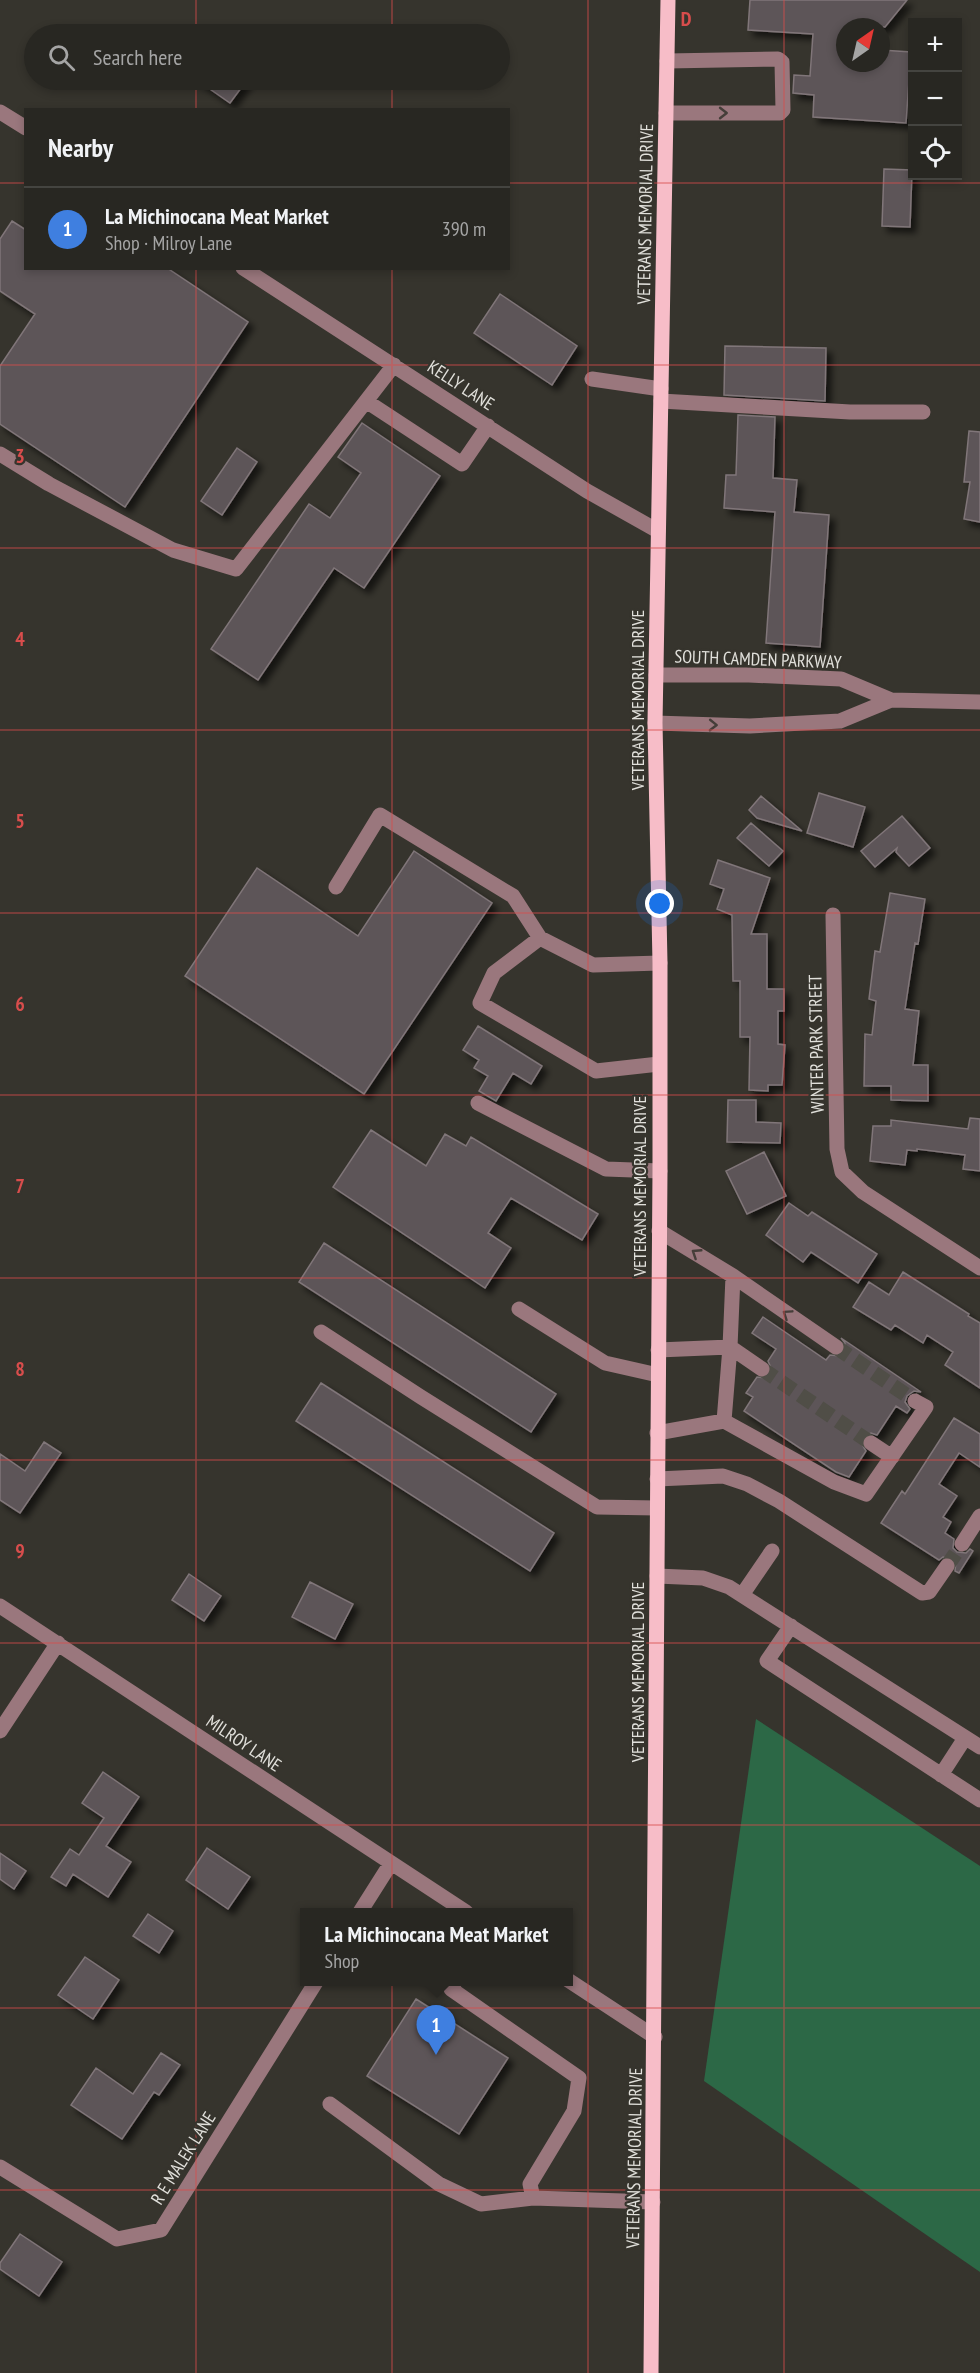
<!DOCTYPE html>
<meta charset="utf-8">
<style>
body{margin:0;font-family:"PT Sans Narrow",sans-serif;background:#302f2a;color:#f1f3f6}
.controls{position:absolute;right:18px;top:18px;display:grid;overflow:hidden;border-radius:0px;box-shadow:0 3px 9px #0003}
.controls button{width:54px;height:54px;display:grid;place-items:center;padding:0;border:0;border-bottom:2px solid #444440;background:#282722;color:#f1f3f6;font:30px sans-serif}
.compass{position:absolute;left:836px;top:18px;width:54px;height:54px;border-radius:50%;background:#282722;box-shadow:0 3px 9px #0003;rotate:34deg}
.you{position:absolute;left:660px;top:904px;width:21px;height:21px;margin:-15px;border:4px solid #fff;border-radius:50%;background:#1a73e8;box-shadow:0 0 0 9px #1a73e833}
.badge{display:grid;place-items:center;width:39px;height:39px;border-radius:50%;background:#bca0f2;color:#fff;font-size:20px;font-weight:700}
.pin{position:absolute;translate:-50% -50px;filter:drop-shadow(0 2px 3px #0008)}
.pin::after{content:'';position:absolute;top:32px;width:21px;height:18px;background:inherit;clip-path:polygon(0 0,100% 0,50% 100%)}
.popup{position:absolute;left:300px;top:1908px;width:273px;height:78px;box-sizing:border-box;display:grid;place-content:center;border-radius:0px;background:#282722;filter:drop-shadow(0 2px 4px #0005);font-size:20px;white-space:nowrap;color:#a5a5a5}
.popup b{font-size:22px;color:#f1f3f6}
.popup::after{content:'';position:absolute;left:50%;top:100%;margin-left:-12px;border:12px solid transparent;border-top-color:#282722}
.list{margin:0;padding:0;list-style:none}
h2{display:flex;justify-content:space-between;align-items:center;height:78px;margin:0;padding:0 24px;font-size:26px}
h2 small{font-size:20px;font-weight:400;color:#a5a5a5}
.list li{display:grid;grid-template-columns:39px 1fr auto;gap:18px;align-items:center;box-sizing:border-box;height:84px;padding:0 24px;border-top:2px solid #444440}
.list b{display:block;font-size:22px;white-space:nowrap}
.list p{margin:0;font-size:20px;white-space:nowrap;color:#a5a5a5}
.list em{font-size:20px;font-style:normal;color:#a5a5a5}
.icon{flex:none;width:33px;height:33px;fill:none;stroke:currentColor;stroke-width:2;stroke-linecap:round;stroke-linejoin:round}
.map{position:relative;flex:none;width:980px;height:2373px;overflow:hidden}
.search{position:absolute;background:#282722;box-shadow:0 3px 9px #0003;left:24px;top:24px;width:486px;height:66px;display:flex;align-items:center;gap:15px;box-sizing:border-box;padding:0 21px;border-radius:33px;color:#a5a5a5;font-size:22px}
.panel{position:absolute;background:#282722;box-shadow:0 3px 9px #0003;left:24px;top:108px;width:486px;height:162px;border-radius:0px}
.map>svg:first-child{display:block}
.green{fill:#2c6846}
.building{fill:#5d5458;stroke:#807679;stroke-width:1.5;filter:url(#shadow)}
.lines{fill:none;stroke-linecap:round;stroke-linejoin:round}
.minor-tunnel{stroke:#504e47;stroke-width:15;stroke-dasharray:15 8;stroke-linecap:butt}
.minor{stroke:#9a777d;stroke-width:15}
.major{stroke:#f7bdc8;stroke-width:15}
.oneway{stroke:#453e39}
.grid{fill:none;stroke:#d84d4c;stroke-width:1.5;stroke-opacity:0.55}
.labels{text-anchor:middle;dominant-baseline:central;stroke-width:4.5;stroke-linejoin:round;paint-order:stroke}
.street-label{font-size:18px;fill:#e1e0db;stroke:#36342d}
.grid-label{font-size:20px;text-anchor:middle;font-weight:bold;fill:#d84d4c;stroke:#36342d;stroke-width:4.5;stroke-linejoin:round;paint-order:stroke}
</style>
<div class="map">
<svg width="980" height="2373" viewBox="0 0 980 2373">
<defs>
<filter id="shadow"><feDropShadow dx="5.5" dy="5.5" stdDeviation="3" flood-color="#0009"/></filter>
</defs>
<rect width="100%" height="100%" fill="#36342d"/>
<path class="green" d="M756 1719 980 1866V2272L704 2081Z"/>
<path class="building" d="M750 0H907L885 27H845V63H881V50L911 52 906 123 813 117 814 95 793 93 794 75 810 76 813 34 748 30Z
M197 80H247L230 103Z
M884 169 912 170 910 227 882 226Z
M12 221 26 230V268H167L248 322 125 507 0 424V366L35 314 0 291V239Z
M500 294 577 346 552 385 474 333Z
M725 346 826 348 825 401 724 395Z
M738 415 775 417 773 478 797 480 794 512 829 515 820 647 766 643 775 512 724 508 726 475H736Z
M362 423 440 476 364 588 334 568 258 680 211 649 309 504 330 518 361 473 338 457Z
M969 431 980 432V522L964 519 970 482H964Z
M237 448 257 462 222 515 201 501Z
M819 793 865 807 853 847 807 833Z
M761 796 802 831 757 818 749 810Z
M902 816 930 848 909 866 896 852 897 848 875 867 861 851Z
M751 823 783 851 769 866 737 838Z
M414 851 492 903 364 1094 185 976 257 868 358 936Z
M718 860 770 878 751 934H767V989H784V1011H778V1044L785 1045 782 1085H768V1091L749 1090 750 1037H740V981H733L732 915 717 909 724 889 710 884Z
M890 893 925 899 918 944 915 943 905 1009 919 1011 913 1065H928V1101L891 1100V1086H864L865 1034 872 1035 876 1001 869 999 875 951 880 952Z
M478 1026 542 1066 531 1084 513 1073 496 1101 479 1091 488 1076 474 1068 479 1060 463 1050Z
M728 1100H756V1122L781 1123 780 1143 727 1142Z
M970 1118 980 1119V1171L963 1169 965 1155 917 1149V1151L907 1150 905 1165 870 1161 873 1126H891V1120L968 1129Z
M371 1130 426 1166 445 1134 466 1146 471 1137 598 1214 582 1240 511 1198 488 1233 511 1248 485 1288 333 1187Z
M764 1152 786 1196 747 1214 726 1171Z
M789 1203 808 1216 812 1212 877 1254 858 1283 811 1252 803 1262 766 1235Z
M324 1243 556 1394 531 1432 299 1282Z
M903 1272 969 1314 968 1316 980 1323V1388L945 1365 953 1352 927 1335 923 1343 895 1325 891 1330 853 1307 869 1282 889 1295Z
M763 1317 826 1360 830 1355 840 1356 844 1352 845 1343 841 1338 921 1392 914 1391 907 1396 905 1402 910 1409 907 1413 896 1406 877 1435 871 1433 863 1437 861 1443 866 1451 849 1477 836 1472 744 1411 753 1397 746 1393 757 1377 766 1378 772 1370 768 1361 776 1349 752 1333Z
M321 1383 554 1533 530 1571 296 1421Z
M954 1418 980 1434V1467L959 1453 939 1484 957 1496 943 1517 951 1522 945 1533 954 1539 953 1548 957 1552 966 1553 970 1549 973 1551 959 1573 955 1571 956 1562 952 1558 943 1557 939 1560 881 1523 902 1491 905 1494Z
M44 1442 61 1453 20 1513 0 1500V1454L25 1471Z
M189 1574 221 1596 204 1621 172 1600Z
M310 1582 353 1604 335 1639 292 1617Z
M103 1772 139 1797 106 1846 131 1862 108 1897 73 1874 66 1886 51 1877 70 1849 79 1855 104 1818 82 1803Z
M207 1848 250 1877 228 1909 186 1880Z
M0 1853 26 1871 14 1889 0 1879Z
M148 1914 173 1931 159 1953 133 1936Z
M85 1957 119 1980 93 2019 58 1995Z
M416 1999 508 2058 459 2134 367 2076Z
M161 2053 180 2065 159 2095 154 2092 122 2139 71 2105 96 2068 133 2094Z
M20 2234 62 2262 39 2296 0 2269V2263Z"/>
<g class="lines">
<path class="minor-tunnel" d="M836 1347 915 1401
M762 1369 871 1443
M947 1566 962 1544"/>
<path class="minor" d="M0 112 26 128
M666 113H780L783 110 782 62 778 59 667 61
M243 268 587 491 658 531
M592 379 661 389
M366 401 462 464 488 426
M661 401 850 412H923
M0 454 49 484 173 550 236 569 394 365
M656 675H749L841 679 891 700 980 702
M655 723 750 726 840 721 891 700
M336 887 380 815 513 896 540 938 593 965 660 963
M833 915 837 1149 842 1172 863 1192 980 1268
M540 938 494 973 480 1003 596 1071 659 1064
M478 1103 606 1169 660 1171
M659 1231 733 1276 836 1347
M733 1276 730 1347 762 1369
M519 1309 605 1363 658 1375
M321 1332 421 1397 597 1507 657 1508
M658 1350 730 1347 724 1421
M657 1433 724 1421 834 1482 866 1494 926 1407 915 1401
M871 1443 892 1457
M657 1479 723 1476 747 1484 779 1501 922 1593 929 1592 947 1566
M962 1544 980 1516
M657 1576 703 1578 729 1587 980 1747
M742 1595 772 1551
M0 1606 466 1912
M791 1626 767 1661 980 1800
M0 1731 58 1643
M941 1775 965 1738
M360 1912 391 1863
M568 1980 655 2037
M455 1982 451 1989 579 2078 574 2111 530 2184 533 2198 653 2202
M330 2104 439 2184 481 2204 533 2198
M0 2167 117 2239 161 2230 316 1982"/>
<path class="major" d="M651 2373 660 1171V963L655 723 668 0"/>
</g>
<defs><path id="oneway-chevron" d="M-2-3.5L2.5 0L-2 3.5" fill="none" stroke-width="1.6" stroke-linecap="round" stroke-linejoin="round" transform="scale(1.5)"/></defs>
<g class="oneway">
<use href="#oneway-chevron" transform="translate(723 113)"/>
<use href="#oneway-chevron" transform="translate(713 725) rotate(1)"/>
<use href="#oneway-chevron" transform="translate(696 1253) rotate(-147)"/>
<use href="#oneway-chevron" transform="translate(787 1314) rotate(-146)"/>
</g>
<path class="grid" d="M196 0V34M392 0V34M588 0V2373M784 0V2373M196 80V110M392 80V110M0 183H26M508 183H980M196 268V2373M392 268V2373M0 365H980M0 548H980M0 730H980M0 913H980M0 1095H980M0 1278H980M0 1460H980M0 1643H980M0 1825H980M0 2008H980M0 2190H980"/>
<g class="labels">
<g class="street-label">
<text transform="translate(645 214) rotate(-89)">VETERANS MEMORIAL DRIVE</text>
<text transform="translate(461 385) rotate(33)">KELLY LANE</text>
<text transform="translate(758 659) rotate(2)">SOUTH CAMDEN PARKWAY</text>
<text transform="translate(637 700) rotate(-90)">VETERANS MEMORIAL DRIVE</text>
<text transform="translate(816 1044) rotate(-91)">WINTER PARK STREET</text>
<text transform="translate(639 1186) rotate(-90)">VETERANS MEMORIAL DRIVE</text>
<text transform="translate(637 1672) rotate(-90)">VETERANS MEMORIAL DRIVE</text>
<text transform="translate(244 1743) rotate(34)">MILROY LANE</text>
<text transform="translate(183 2158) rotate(-58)">R E MALEK LANE</text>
<text transform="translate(634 2158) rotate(-89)">VETERANS MEMORIAL DRIVE</text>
</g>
</g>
<g class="grid-label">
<text x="686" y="26">D</text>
<text x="20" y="463">3</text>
<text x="20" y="646">4</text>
<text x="20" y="828">5</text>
<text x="20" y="1011">6</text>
<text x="20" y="1193">7</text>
<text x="20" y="1376">8</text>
<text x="20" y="1558">9</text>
</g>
</svg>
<div class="controls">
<button>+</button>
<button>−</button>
<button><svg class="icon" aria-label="locate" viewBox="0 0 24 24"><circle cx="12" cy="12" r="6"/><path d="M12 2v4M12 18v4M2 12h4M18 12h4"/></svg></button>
</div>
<svg class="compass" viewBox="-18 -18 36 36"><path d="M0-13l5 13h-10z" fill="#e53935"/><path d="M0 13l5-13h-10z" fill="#a5a5a5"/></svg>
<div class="you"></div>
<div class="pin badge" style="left:436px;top:2055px;background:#3f7fe0">1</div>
<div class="popup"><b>La Michinocana Meat Market</b>Shop</div>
<div class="search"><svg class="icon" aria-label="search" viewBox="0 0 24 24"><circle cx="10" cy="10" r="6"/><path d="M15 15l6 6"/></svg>Search here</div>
<section class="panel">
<h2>Nearby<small></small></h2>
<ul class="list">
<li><span class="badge" style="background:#3f7fe0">1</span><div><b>La Michinocana Meat Market</b><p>Shop · Milroy Lane</p></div><em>390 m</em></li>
</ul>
</section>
</div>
